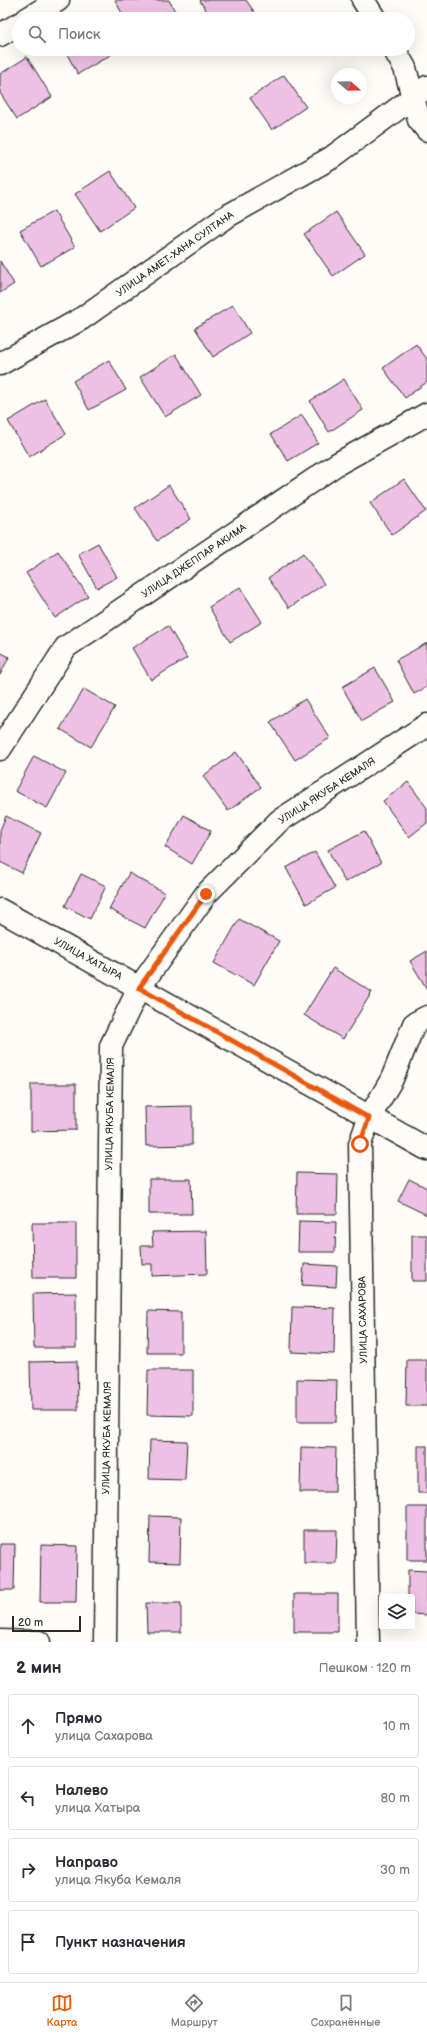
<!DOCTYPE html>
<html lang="ru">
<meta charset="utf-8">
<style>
body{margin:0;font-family:"Balsamiq Sans",sans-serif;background:#f7f7f7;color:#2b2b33}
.controls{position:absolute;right:12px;bottom:12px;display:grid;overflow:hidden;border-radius:4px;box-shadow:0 4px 16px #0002}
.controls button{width:36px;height:36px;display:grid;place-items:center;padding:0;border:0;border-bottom:1px solid #e1e1e2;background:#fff;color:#2b2b33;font:20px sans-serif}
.compass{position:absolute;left:331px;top:68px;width:36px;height:36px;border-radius:50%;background:#fff;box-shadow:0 4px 16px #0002;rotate:110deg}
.scale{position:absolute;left:12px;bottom:10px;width:69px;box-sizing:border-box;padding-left:4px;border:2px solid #2b2b2b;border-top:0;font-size:11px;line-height:14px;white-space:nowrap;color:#2b2b2b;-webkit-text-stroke:3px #fdfcf7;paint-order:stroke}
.stop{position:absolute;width:12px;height:12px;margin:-9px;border:3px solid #ea580c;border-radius:50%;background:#fff}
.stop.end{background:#ea580c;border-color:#fff;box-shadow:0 1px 4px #0008}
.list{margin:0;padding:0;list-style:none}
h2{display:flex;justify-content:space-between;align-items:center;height:52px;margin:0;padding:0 16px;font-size:17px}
h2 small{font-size:13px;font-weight:400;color:#7c7c81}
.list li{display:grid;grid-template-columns:26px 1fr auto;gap:12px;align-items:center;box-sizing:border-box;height:64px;margin:0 8px 8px;padding:0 8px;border:1px solid #e1e1e2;border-radius:4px}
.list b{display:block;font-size:15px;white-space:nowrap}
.list p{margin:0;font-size:13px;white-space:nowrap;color:#7c7c81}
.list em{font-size:13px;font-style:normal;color:#7c7c81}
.icon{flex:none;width:22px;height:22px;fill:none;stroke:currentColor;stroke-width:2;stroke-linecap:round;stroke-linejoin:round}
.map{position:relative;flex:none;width:427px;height:1642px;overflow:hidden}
.search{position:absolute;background:#fff;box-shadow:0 4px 16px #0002;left:12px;right:12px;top:12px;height:44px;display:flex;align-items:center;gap:10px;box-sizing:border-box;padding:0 14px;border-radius:22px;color:#7c7c81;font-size:15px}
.sheet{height:340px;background:#fff}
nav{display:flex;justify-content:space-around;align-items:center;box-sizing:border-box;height:56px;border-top:1px solid #e1e1e2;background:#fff;font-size:11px;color:#7c7c81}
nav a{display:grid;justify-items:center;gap:2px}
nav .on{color:#ea580c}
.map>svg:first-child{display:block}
.building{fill:#edc0e4;stroke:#2b2b2b}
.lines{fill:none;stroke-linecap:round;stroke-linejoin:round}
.street-casing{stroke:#2b2b2b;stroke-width:25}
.secondary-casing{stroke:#2b2b2b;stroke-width:25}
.street{stroke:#fdfcf7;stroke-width:22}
.secondary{stroke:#fdfcf7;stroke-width:22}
.route{stroke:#ea580c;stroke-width:5}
.labels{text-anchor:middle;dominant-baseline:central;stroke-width:4;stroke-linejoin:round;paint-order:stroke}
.street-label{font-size:10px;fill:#2b2b2b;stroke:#fdfcf7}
</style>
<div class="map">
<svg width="427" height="1642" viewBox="0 0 427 1642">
<rect width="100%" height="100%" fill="#fdfcf7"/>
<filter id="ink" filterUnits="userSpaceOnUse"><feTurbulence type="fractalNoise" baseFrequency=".025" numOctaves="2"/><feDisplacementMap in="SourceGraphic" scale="8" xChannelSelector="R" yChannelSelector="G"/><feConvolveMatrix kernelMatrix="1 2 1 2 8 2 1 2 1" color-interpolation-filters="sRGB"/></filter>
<g filter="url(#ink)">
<path class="building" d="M115 0H169L179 19H125Z
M201 0H246L255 13 245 19H212L200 1Z
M64 49H109L112 54 78 74Z
M27 57 52 97 17 119 0 93V74Z
M284 75 306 107 272 130 250 98Z
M110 171 134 208 100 231 75 194Z
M54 211 75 247 41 266 20 230Z
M336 212 365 254 333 276 304 234Z
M0 261 14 284 0 293Z
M233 305 250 333 213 357 195 328Z
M416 344 427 359V382L405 398 383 368Z
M176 354 201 395 165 417 140 377Z
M109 360 126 390 89 410 73 381Z
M344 379 363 410 329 432 310 401Z
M45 399 66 434 29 457 8 421Z
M302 415 318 443 288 461 271 434Z
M404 479 426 511 392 535 370 503Z
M169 485 191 519 157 541 135 508Z
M98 543 117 577 97 588 78 554Z
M58 551 88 596 55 618 26 573Z
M303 553 324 584 289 608 268 578Z
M240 587 262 622 230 642 209 607Z
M168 626 187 658 151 680 132 648Z
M427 643V687L414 694 396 660Z
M0 652 9 657 0 675Z
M375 668 395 702 362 721 342 687Z
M84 689 115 707 91 747 60 729Z
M305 699 330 738 295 760 270 722Z
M236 752 261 787 228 811 203 776Z
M34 756 66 773 47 808 15 791Z
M408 782 427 808V823L409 837 383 801Z
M184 815 211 831 192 864 165 847Z
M6 816 41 833 22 873 0 862V830Z
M364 831 381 863 345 882 328 850Z
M315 852 335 888 306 904 286 868Z
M129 873 165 893 145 928 109 909Z
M81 874 106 886 90 919 65 906Z
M239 919 279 941 254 985 214 963Z
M427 951V989L410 961Z
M333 968 372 992 343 1039 304 1015Z
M31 1084H76V1130L31 1131Z
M192 1106V1145L146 1146 145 1107Z
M297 1173 338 1174 337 1214H296Z
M149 1179H191L192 1214H149Z
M409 1179 427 1188V1215L398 1201Z
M299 1221 336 1222 335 1252H298Z
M32 1223H76V1278H33Z
M206 1231 207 1274 152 1276V1264H142L141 1246H153L152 1232Z
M412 1235H427V1281H412Z
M304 1264 337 1266 336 1287 302 1285Z
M76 1293V1348H34L33 1294Z
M292 1307 335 1308 334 1354 291 1352Z
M148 1311 181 1312V1353H147Z
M407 1360H427V1406H406Z
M77 1361 78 1410H31L30 1362Z
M148 1370H193V1416L147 1415Z
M297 1379 337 1380 336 1422H297Z
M150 1440 187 1441 185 1480 149 1479Z
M418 1446H427V1493H418Z
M301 1447 336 1448 335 1492H300Z
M407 1507H427V1560H407Z
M150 1516 181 1517 180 1563 149 1562Z
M304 1530H337L336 1563H304Z
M0 1544H15L14 1590H0Z
M41 1545 77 1546 76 1602H40Z
M408 1570 427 1571V1615L412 1614V1597H408Z
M294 1594H338V1632H294Z
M146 1603H181V1632H147Z"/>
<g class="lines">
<g class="street-casing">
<path id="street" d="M363 0 375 19
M27 19 58 0
M0 35 19 24
M394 49 405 68 419 120 427 130
M0 364 81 319 224 218 331 158 427 87
M0 749 66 647 337 464 427 414
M0 1641 39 1642
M105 1642 111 1046 139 988 206 894 279 821 427 725
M368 1642 360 1144 369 1118 392 1079 414 1024 427 1017"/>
</g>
<g class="secondary-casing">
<path id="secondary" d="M0 910 427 1149"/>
</g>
<use href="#street" class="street"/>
<use href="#secondary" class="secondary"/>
</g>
</g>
<g class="lines" filter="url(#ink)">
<path class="route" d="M206 894 139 988 369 1118 360 1144"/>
</g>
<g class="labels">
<g class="street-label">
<text transform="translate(175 254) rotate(-35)">УЛИЦА АМЕТ-ХАНА СУЛТАНА</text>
<text transform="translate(194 561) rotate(-34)">УЛИЦА ДЖЕППАР АКИМА</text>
<text transform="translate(327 791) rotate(-33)">УЛИЦА ЯКУБА КЕМАЛЯ</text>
<text transform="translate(88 959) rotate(29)">УЛИЦА ХАТЫРА</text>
<text transform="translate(110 1114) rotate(-89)">УЛИЦА ЯКУБА КЕМАЛЯ</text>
<text transform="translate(363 1320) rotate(-91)">УЛИЦА САХАРОВА</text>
<text transform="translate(107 1438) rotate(-89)">УЛИЦА ЯКУБА КЕМАЛЯ</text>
</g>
</g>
</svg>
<div class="controls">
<button><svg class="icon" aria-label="layers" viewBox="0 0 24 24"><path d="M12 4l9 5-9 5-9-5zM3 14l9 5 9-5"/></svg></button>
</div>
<svg class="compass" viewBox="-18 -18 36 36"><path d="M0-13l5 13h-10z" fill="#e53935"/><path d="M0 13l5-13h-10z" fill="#7c7c81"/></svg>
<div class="scale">20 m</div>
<div class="stop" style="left:360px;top:1144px"></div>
<div class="stop end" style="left:206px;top:894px"></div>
<div class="search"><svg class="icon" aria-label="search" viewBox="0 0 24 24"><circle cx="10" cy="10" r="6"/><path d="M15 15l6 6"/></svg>Поиск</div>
</div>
<section class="sheet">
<h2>2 мин<small>Пешком · 120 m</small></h2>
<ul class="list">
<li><svg class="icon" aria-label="ahead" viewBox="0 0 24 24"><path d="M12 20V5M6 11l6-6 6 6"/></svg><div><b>Прямо</b><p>улица Сахарова</p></div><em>10 m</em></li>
<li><svg class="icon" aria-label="left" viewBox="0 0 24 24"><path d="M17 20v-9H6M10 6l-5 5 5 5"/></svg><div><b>Налево</b><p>улица Хатыра</p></div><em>80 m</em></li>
<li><svg class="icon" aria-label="right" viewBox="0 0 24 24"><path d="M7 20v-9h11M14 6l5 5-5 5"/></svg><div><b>Направо</b><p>улица Якуба Кемаля</p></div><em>30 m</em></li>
<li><svg class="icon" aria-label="arrive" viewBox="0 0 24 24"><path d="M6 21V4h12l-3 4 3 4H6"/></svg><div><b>Пункт назначения</b></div></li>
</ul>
</section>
<nav>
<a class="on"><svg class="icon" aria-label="map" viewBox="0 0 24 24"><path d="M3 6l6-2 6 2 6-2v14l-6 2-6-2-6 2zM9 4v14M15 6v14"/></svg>Карта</a>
<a><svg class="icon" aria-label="directions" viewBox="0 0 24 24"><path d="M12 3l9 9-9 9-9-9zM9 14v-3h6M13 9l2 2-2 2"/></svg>Маршрут</a>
<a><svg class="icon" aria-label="saved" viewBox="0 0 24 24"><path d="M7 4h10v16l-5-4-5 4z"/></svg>Сохранённые</a>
</nav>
